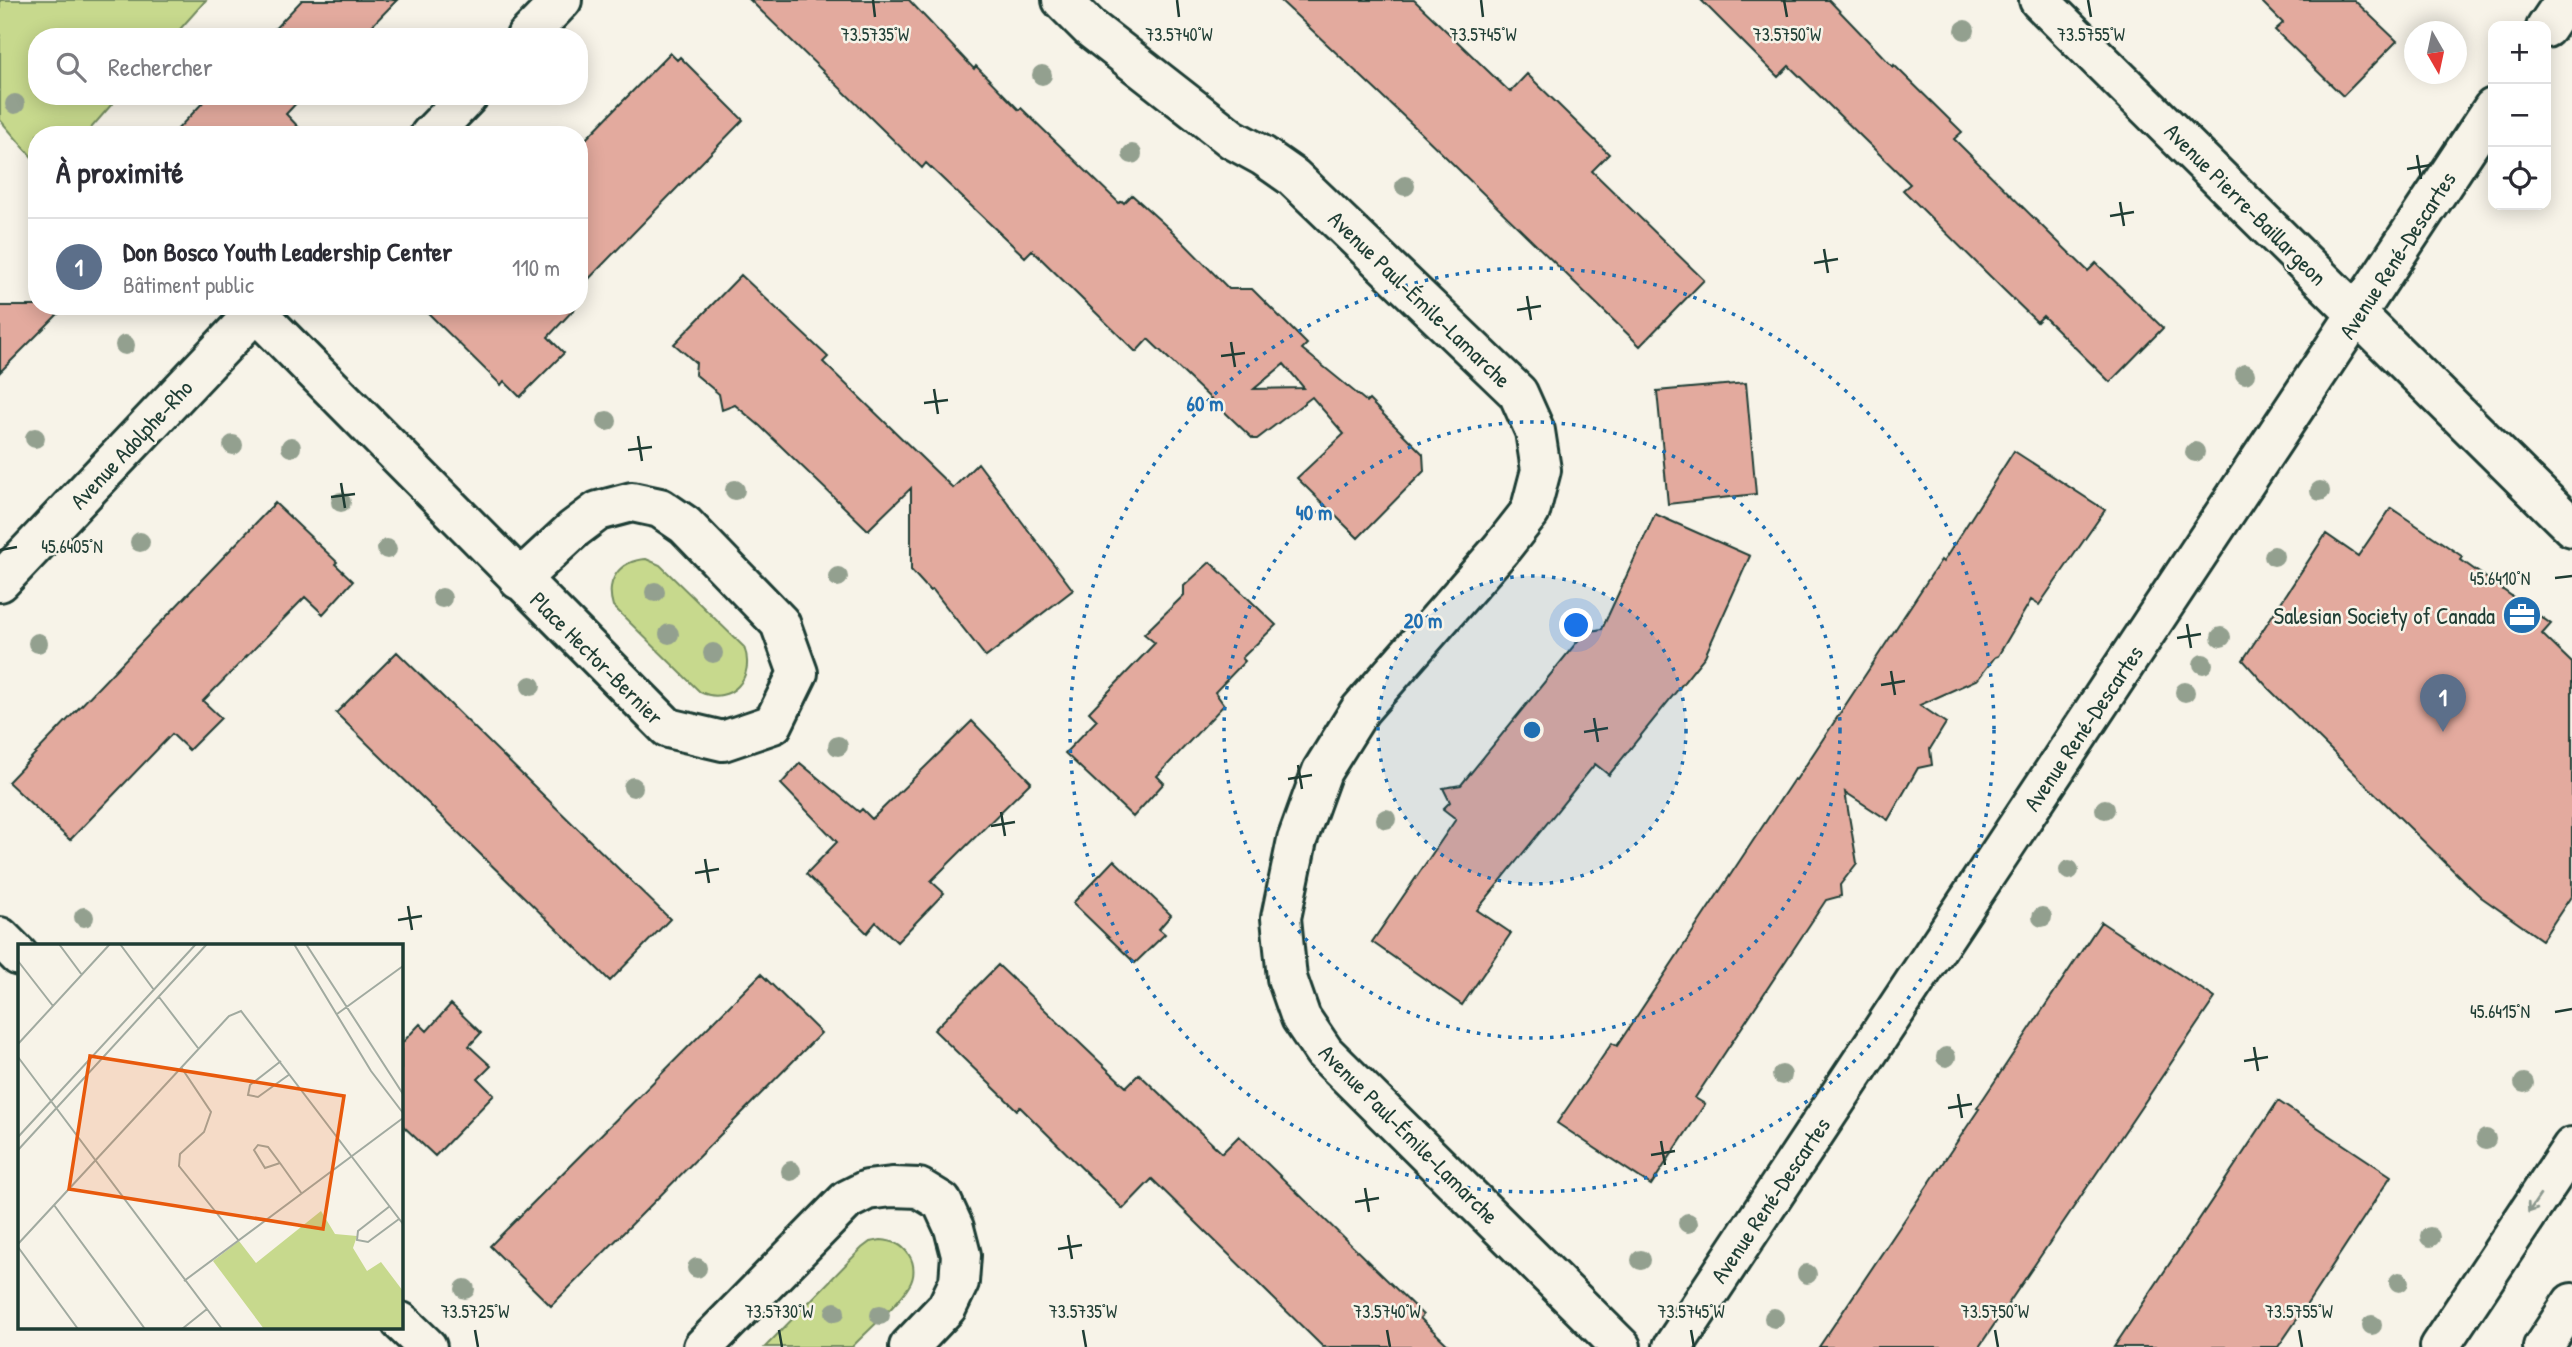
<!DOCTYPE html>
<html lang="fr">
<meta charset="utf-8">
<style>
body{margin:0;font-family:"Patrick Hand",sans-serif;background:#f7f7f7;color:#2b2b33}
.controls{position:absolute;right:21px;top:21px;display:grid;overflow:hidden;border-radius:14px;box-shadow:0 4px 18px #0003}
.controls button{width:63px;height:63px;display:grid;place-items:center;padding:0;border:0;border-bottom:2px solid #e1e1e2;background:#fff;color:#2b2b33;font:35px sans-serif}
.compass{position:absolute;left:2404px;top:21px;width:63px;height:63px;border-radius:50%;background:#fff;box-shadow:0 4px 18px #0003;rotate:171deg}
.you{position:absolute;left:1577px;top:626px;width:24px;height:24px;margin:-18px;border:5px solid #fff;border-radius:50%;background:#1a73e8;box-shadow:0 0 0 10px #1a73e833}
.badge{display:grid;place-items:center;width:46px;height:46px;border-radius:50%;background:#7c3aed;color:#fff;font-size:23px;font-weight:700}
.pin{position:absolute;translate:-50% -58px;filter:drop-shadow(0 2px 4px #0008)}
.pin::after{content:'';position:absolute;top:37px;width:24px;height:21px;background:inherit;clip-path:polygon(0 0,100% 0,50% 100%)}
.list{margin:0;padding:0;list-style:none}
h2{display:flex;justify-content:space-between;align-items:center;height:91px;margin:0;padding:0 28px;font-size:30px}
h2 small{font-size:23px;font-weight:400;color:#7c7c81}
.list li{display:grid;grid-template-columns:46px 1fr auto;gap:21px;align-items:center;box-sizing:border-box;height:98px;padding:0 28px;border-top:2px solid #e1e1e2}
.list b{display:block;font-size:26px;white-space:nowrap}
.list p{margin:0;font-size:23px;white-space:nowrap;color:#7c7c81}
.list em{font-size:23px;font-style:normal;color:#7c7c81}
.icon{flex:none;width:38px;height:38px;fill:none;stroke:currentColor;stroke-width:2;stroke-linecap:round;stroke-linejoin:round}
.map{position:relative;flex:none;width:2572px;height:1347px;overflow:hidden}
.search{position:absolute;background:#fff;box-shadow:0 4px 18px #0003;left:28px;top:28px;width:560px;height:77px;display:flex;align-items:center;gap:18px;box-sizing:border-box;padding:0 24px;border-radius:28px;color:#7c7c81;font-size:26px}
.panel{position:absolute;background:#fff;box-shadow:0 4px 18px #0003;left:28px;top:126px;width:560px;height:189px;border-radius:28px}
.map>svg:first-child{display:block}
.green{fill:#c7d98d;stroke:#738b60;stroke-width:2}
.building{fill:#e3aa9e;stroke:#1f3d34;stroke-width:2;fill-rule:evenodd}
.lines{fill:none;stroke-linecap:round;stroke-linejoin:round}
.street-casing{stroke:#1f3d34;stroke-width:44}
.secondary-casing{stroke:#1f3d34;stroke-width:44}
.street{stroke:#f7f3e8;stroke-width:38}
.secondary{stroke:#f7f3e8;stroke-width:38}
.tree{fill:#93a08f}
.oneway{stroke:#8b988e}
.ticks{fill:none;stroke:#1f3d34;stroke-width:2.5}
.ring{fill:none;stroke:#1f6fb2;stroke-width:3.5;stroke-dasharray:3.5 7}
.labels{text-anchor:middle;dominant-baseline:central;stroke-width:5;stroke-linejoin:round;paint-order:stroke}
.street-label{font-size:23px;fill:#1f3d34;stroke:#f7f3e8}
.poi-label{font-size:23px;fill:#1f3d34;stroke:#f7f3e8;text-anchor:end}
.inset-road{fill:none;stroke:#a1aaa0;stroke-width:2}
.view{fill:#e8590c;fill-opacity:0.15;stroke:#e8590c;stroke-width:3.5}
.inset-edge{fill:none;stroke:#1f3d34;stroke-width:3.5}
.ticks-label{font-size:18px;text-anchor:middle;fill:#1f3d34;stroke:#f7f3e8;stroke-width:5;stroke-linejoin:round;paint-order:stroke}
.centre{fill:#1f6fb2;stroke:#f7f3e8;stroke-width:3.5}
.ring-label{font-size:21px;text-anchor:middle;font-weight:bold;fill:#1f6fb2;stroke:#f7f3e8;stroke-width:5;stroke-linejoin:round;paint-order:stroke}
</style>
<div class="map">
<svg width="2572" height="1347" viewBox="0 0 2572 1347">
<rect width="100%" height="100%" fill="#f7f3e8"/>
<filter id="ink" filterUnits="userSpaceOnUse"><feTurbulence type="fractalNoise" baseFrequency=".0143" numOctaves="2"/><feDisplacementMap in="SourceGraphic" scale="14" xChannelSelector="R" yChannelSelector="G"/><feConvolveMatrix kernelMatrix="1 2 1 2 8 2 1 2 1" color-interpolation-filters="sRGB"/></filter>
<g filter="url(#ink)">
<path class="green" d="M0 0H206L173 37H37V96H119L85 135H37V163L0 120Z
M646 559 660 565 744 647C756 677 731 706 700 692L613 606C605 580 619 561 646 559Z
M881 1240C893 1241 902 1244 909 1255 915 1264 915 1277 909 1286 898 1305 868 1330 852 1347H765L862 1248 870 1242Z"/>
<path class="building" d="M302 0H397L361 37H267Z
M750 0H909L974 69 976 66 1019 110 1021 108 1119 203 1122 201 1124 203 1132 195 1174 233 1229 289H1252L1307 344 1302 349 1367 402 1369 400 1423 454 1424 471 1358 538 1297 478 1344 434 1312 397 1257 439H1253L1148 339 1136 352 1032 250 1025 257 926 163 922 168ZM1284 364 1304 388 1254 389Z
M1280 0H1414L1510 92 1527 74 1609 154 1592 171 1704 280 1640 346 1415 127Z
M1701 0H1829L1893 67 1894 65 1962 132 1954 139 2054 238 2088 271 2096 263 2163 328 2110 382 2043 316 2037 322 2004 290 1903 190 1910 184 1789 66 1778 77Z
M2260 0H2354L2397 41 2343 96 2275 30 2283 23Z
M670 53 677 60 680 57 743 120 579 289V146Z
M209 96H303L286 114 306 135H172Z
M741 275 828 357 823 362 953 488 978 463 1073 590 986 657 933 590 930 591 911 570V488L868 530 760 426 735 405 722 410 719 394 695 374 696 363 674 344Z
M0 306H66L0 372Z
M421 306H577L548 337 564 353 520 397 504 381 501 385Z
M1746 383 1756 494 1668 504 1657 391Z
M2014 451 2105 510 2039 605 2031 600 1998 656 1995 657 1978 679 1920 705 1946 723 1930 749 1932 765 1918 768 1888 820 1845 792 1857 863 1840 885 1841 896 1826 900 1695 1098 1705 1104 1651 1185 1557 1123 1612 1043 1617 1046 1794 779 1796 780 1941 560 1943 562Z
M275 503 337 562 335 564 353 581 323 614 305 597 203 701 221 718 189 750 172 734 70 840 8 782Z
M2391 508 2463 557 2461 560 2551 624 2542 634 2572 663V895L2542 940 2481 897 2465 882 2270 690 2243 660 2326 534 2358 556Z
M1655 514 1750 556 1705 656 1609 775 1595 764 1477 910 1511 933 1462 1005 1372 942 1456 819 1443 809 1450 802 1443 788 1461 785 1585 632 1602 629Z
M1210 562 1276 625 1242 658 1245 661 1215 692 1224 705 1157 776 1164 783 1133 817 1065 753 1097 720 1089 712 1155 643 1144 634 1184 595V586Z
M397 652 670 919 610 981 336 713Z
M972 721 1031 782 931 881 944 893 897 942 876 922 867 933 806 874 837 842 781 784 800 763 859 812 862 809 872 819Z
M1114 860 1171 915 1159 929 1165 934 1135 963 1073 903Z
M2101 922 2215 998 1979 1347H1819L1979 1109 1977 1108Z
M998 965 1126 1087 1139 1074 1222 1153 1239 1136 1423 1315 1420 1318 1450 1347H1323L1152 1179 1123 1209 1020 1107 1017 1110 934 1030Z
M761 974 821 1033 551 1306 490 1246Z
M451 1004 481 1033 469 1046 491 1066 478 1079 494 1095 435 1156 401 1124V1044L420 1024 427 1031Z
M2278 1101 2391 1176 2298 1318 2278 1347H2114Z"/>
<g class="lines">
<g class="street-casing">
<path id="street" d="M1062 0 1090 28 1232 139 1263 156 1293 177 1518 393 1535 431 1541 470 1530 512 1501 549 1360 710 1322 771 1297 840 1281 918 1287 978 1301 1018 1324 1052 1621 1347
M2039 0 2572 527
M2546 28 2565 0
M526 37 562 0
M430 135 468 96
M256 312 668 728 723 741 773 724 798 673 780 623 685 525 660 508 632 502 598 511 574 529 519 580
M0 582 261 306
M0 937 19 956
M401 1322 427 1347
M703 1347 847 1200 867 1190 892 1187 919 1188 942 1202 954 1228 961 1255 959 1282 947 1307 909 1347
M1673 1347 2493 108"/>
</g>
<g class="secondary-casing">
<path id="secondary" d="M2439 1347 2572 1147
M2543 1347 2572 1303"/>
</g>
<use href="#street" class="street"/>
<use href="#secondary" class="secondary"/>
</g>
<g class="tree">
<circle cx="1965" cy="30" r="10"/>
<circle cx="1042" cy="75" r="10"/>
<circle cx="15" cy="104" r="10"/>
<circle cx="1132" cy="154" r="10"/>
<circle cx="1405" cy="186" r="10"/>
<circle cx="125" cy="345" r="10"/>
<circle cx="2245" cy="374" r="10"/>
<circle cx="607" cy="421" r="10"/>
<circle cx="35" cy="438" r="10"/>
<circle cx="233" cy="445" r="10"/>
<circle cx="291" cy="447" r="10"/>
<circle cx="2195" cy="452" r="10"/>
<circle cx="735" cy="490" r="10"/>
<circle cx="2320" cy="491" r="10"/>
<circle cx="341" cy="502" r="10"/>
<circle cx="140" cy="542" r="10"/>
<circle cx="387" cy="549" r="10"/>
<circle cx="2274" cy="556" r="10"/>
<circle cx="838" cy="577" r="10"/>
<circle cx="655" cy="592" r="10"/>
<circle cx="442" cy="598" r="10"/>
<circle cx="669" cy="634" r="10"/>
<circle cx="2221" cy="637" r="10"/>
<circle cx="38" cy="643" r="10"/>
<circle cx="713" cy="653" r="10"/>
<circle cx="2203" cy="664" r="10"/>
<circle cx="531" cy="686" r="10"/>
<circle cx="2185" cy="692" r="10"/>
<circle cx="838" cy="746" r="10"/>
<circle cx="633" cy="787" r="10"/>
<circle cx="2105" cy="809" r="10"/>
<circle cx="1386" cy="819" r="10"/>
<circle cx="2069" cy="870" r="10"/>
<circle cx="84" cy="917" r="10"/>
<circle cx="2042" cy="917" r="10"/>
<circle cx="1946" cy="1057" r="10"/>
<circle cx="1782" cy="1075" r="10"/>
<circle cx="2524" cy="1083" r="10"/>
<circle cx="2486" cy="1139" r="10"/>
<circle cx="791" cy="1171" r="10"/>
<circle cx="1688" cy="1223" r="10"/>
<circle cx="2430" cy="1237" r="10"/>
<circle cx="1641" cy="1260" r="10"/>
<circle cx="697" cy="1268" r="10"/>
<circle cx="1807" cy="1274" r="10"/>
<circle cx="2399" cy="1282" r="10"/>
<circle cx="465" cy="1289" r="10"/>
<circle cx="835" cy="1312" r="10"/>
<circle cx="880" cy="1315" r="10"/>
<circle cx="1774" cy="1318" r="10"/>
<circle cx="2372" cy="1325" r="10"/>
</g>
<defs><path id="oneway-shaft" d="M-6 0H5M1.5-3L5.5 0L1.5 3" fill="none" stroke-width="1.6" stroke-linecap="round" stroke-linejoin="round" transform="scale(1.75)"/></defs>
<use class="oneway" href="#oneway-shaft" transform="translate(2534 1204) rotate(124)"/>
</g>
<path class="ticks" d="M873 0 875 17M1177 0 1179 17M1481 0 1483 17M1784 0 1787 17M2088 0 2091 17M2417 155 2421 179M2407 169 2431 165M2120 202 2124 226M2110 216 2134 212M1824 249 1828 273M1814 263 1838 259M1527 296 1531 320M1517 310 1541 306M1231 342 1235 367M1221 356 1245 353M934 389 938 414M924 403 948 400M638 436 642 461M628 450 652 447M341 483 345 508M331 497 355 494M0 550 17 547M2555 578 2572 576M2187 624 2191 648M2177 638 2201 634M1891 671 1895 695M1881 685 1905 681M1594 718 1598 742M1584 732 1608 728M1298 765 1302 789M1288 779 1312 775M1001 812 1005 836M991 826 1015 822M705 859 709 883M695 873 719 869M408 906 412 930M398 920 422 916M2555 1012 2572 1009M2254 1047 2258 1071M2244 1061 2268 1057M1958 1094 1962 1118M1948 1108 1972 1104M1661 1141 1665 1165M1651 1155 1675 1151M1365 1188 1369 1212M1355 1202 1379 1198M1068 1235 1072 1259M1058 1249 1082 1245M475 1330 478 1347M779 1330 782 1347M1083 1330 1086 1347M1387 1330 1390 1347M1691 1330 1694 1347M1995 1330 1998 1347M2299 1330 2302 1347"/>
<circle cx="1532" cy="730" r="154" fill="#1f6fb2" fill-opacity=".12"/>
<g class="ring">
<circle cx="1532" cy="730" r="154"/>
<circle cx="1532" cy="730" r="308"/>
<circle cx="1532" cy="730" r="462"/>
</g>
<defs>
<g id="office-disc" transform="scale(2.0125)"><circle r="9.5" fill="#1f6fb2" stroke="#f7f3e8"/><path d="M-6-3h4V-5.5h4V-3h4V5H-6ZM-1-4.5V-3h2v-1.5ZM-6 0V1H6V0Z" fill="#fff"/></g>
</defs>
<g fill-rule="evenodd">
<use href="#office-disc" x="2522" y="615"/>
</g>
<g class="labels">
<g class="street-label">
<text transform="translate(2246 204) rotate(45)">Avenue Pierre-Baillargeon</text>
<text transform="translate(2397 255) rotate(-57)">Avenue René-Descartes</text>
<text transform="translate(1420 299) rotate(44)">Avenue Paul-Émile-Lamarche</text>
<text transform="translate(131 444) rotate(-47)">Avenue Adolphe-Rho</text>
<text transform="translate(597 658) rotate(45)">Place Hector-Bernier</text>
<text transform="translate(2083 728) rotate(-56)">Avenue René-Descartes</text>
<text transform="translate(1409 1134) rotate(45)">Avenue Paul-Émile-Lamarche</text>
<text transform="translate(1770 1200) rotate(-56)">Avenue René-Descartes</text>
</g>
<g class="poi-label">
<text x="2495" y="615">Salesian Society of Canada</text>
</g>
</g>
<g transform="translate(18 944)">
<rect width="385" height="385" fill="#f7f3e8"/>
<path d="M303 267 317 290 339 292 335 304 349 327 363 318 385 347V385H246L195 317 221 297 238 319Z" fill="#c7d98d"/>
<path class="inset-road" d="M41 0 64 31M102 0 136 46M276 0 353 127 385 169M288 0 385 150M0 17 35 62M141 53 180 104M319 70 385 22M0 100 92 0M0 113 204 385M263 117 232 141 230 151 240 153 272 130M163 123 193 168 186 188 162 210 161 222 221 297M0 193 178 0M0 206 189 0M262 219 247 224 236 206 240 201 250 203 262 219 284 250M36 261 127 385M372 262 340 287 339 296 350 298 381 275M0 300 211 72 223 67 385 280M0 303 60 385M166 337 385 174M164 385 189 365"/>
<path class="view" d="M72 112 326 152 305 285 51 245Z"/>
<rect width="385" height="385" class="inset-edge"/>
</g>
<g class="ticks-label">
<text x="875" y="41">73.5735°W</text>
<text x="1179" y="41">73.5740°W</text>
<text x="1483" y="41">73.5745°W</text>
<text x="1787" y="41">73.5750°W</text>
<text x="2091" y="41">73.5755°W</text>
<text x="72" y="553">45.6405°N</text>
<text x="2500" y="585">45.6410°N</text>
<text x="2500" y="1018">45.6415°N</text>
<text x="475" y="1318">73.5725°W</text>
<text x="779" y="1318">73.5730°W</text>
<text x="1083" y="1318">73.5735°W</text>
<text x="1387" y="1318">73.5740°W</text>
<text x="1691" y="1318">73.5745°W</text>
<text x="1995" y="1318">73.5750°W</text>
<text x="2299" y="1318">73.5755°W</text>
</g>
<circle cx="1532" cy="730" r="10" class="centre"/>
<g class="ring-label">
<text x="1205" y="411">60 m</text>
<text x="1314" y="520">40 m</text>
<text x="1423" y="628">20 m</text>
</g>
</svg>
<div class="controls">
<button>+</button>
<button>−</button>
<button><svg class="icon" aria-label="locate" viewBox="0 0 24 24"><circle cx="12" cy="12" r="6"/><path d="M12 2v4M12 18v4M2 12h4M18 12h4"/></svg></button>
</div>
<svg class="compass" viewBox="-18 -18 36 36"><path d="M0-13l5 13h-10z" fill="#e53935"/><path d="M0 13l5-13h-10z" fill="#7c7c81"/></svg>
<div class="you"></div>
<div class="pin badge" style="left:2443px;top:732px;background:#5c6f8a">1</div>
<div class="search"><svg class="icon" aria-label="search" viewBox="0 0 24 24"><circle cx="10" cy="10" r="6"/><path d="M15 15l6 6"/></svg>Rechercher</div>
<section class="panel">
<h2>À proximité<small></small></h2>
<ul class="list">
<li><span class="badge" style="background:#5c6f8a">1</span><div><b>Don Bosco Youth Leadership Center</b><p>Bâtiment public</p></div><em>110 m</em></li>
</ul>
</section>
</div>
